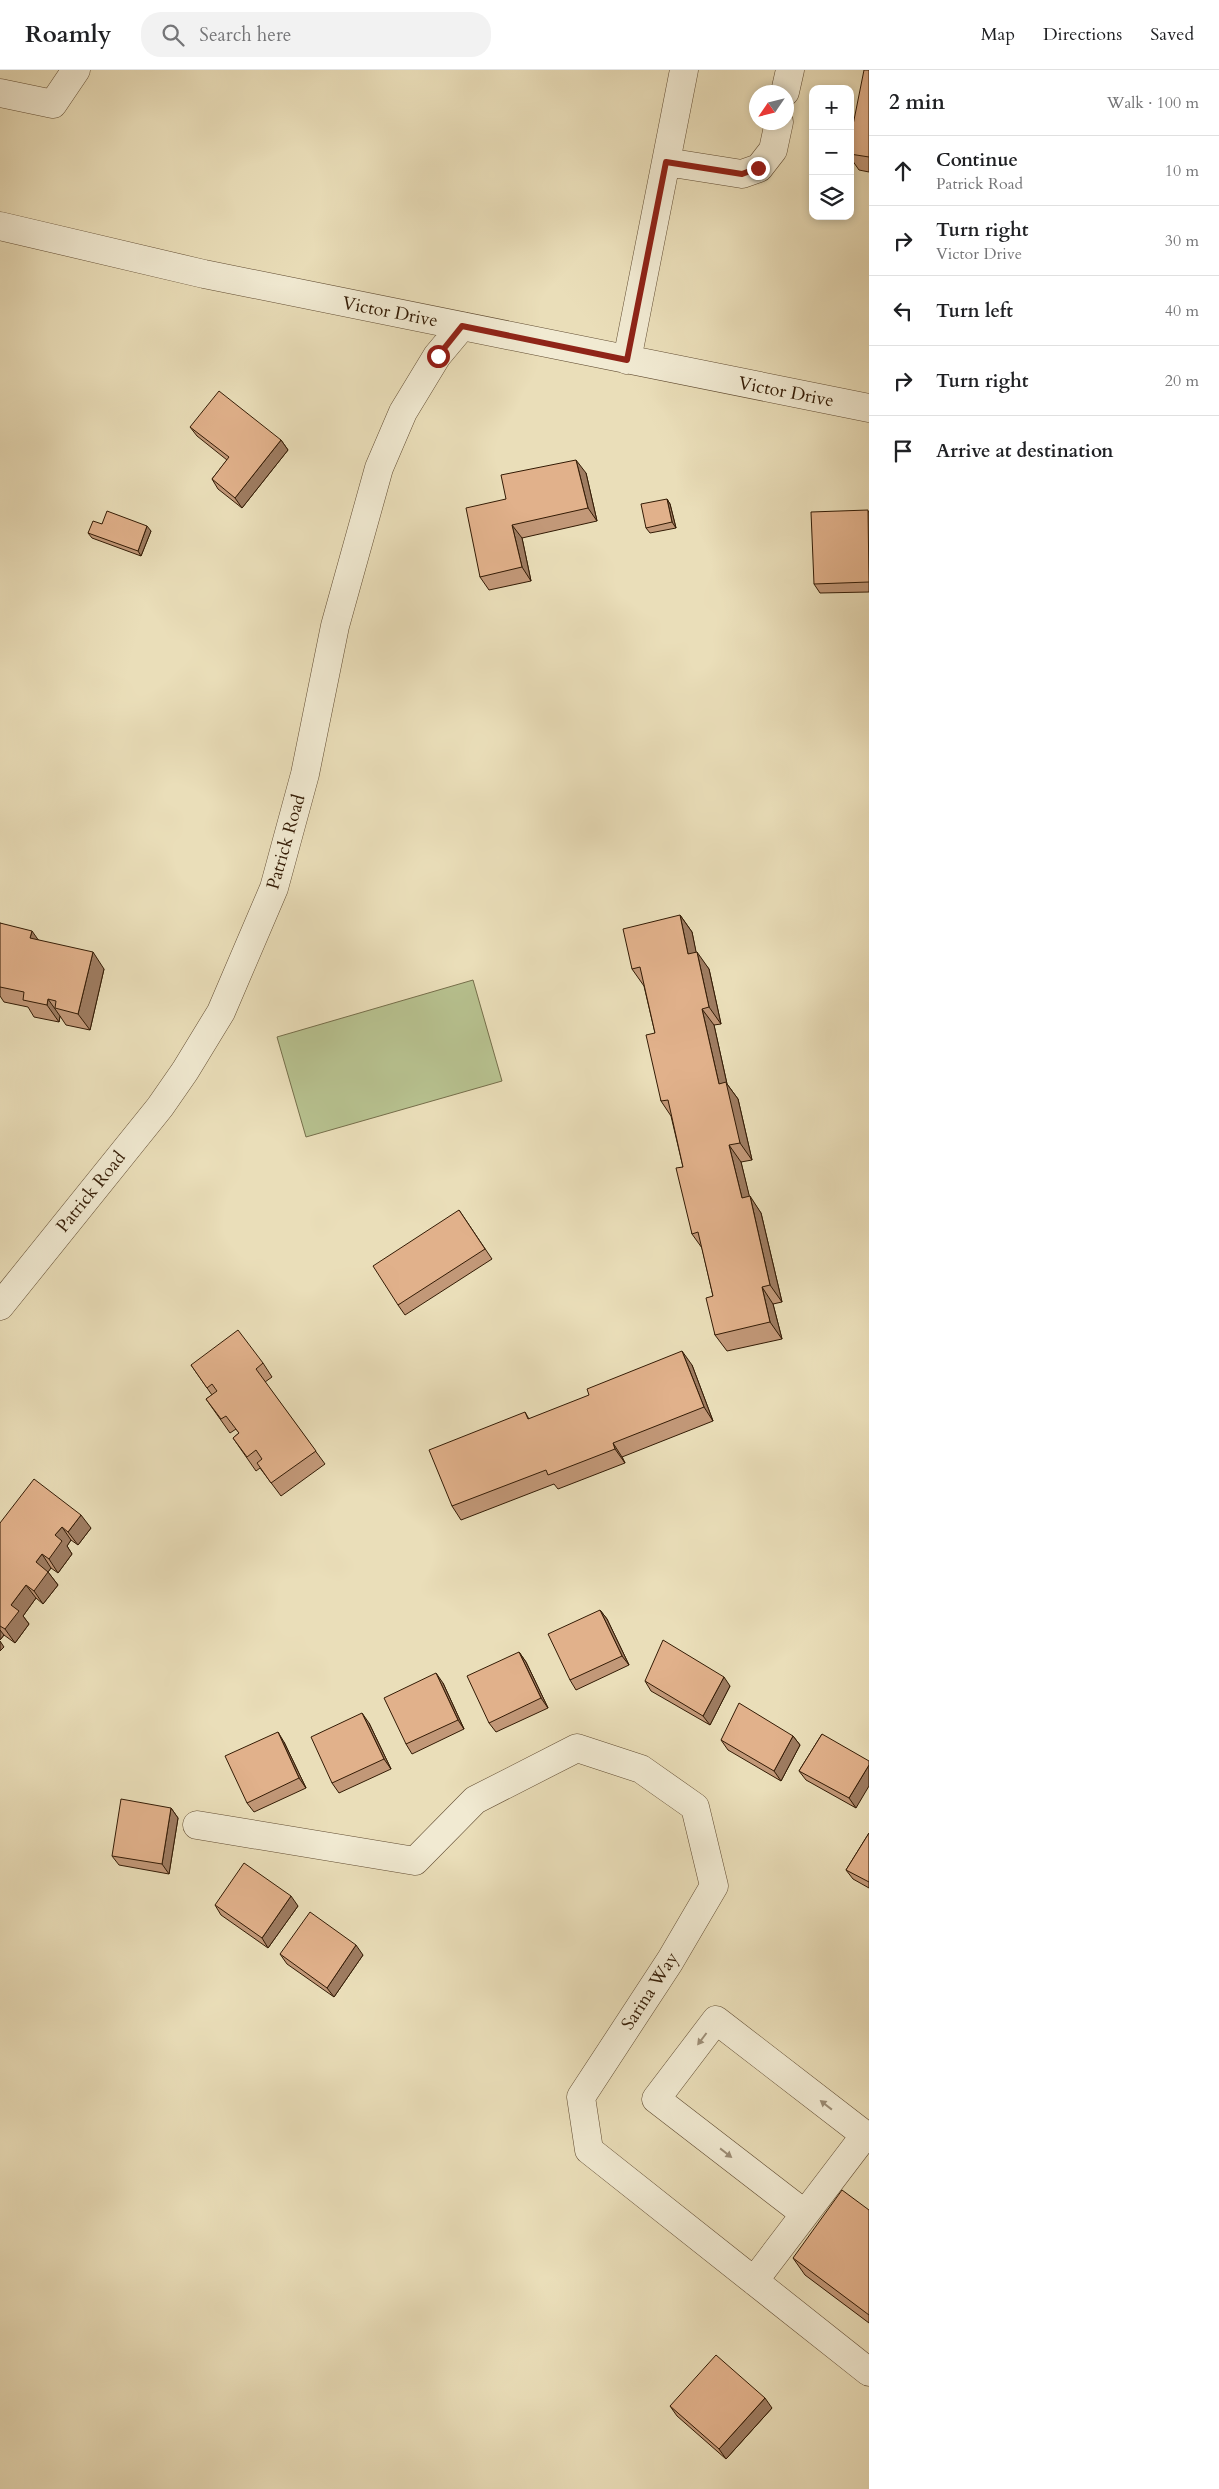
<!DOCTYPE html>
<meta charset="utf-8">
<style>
body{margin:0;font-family:Cardo,serif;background:#f2f2f2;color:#202124}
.controls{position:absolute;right:15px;top:15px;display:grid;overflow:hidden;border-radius:10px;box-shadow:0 2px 8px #0003}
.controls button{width:45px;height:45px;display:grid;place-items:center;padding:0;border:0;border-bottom:1px solid #e0e0e0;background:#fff;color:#202124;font:25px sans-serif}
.compass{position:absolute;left:749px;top:15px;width:45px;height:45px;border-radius:50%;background:#fff;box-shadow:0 2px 8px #0003;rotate:235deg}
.stop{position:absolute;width:15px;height:15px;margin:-11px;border:4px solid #8f2418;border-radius:50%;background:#fff}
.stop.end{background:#8f2418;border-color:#fff;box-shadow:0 1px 5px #0008}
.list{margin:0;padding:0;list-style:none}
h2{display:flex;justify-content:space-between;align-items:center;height:65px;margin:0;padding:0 20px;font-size:21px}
h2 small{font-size:16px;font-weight:400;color:#757577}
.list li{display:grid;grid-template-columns:32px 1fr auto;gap:15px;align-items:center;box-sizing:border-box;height:70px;padding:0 20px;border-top:1px solid #e0e0e0}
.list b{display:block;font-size:19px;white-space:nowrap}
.list p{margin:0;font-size:16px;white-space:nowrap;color:#757577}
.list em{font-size:16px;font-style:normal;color:#757577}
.icon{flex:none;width:28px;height:28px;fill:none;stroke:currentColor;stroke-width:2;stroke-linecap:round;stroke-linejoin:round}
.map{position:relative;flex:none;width:869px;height:2419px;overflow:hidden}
header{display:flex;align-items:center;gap:30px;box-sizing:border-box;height:70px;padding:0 25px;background:#fff;border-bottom:1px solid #e0e0e0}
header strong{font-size:24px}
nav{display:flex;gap:28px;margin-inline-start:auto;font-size:18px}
.search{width:350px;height:45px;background:#f2f2f2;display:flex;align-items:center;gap:12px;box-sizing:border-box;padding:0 18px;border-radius:20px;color:#757577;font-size:19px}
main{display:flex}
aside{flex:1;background:#fff}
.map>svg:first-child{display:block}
.green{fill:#b7c18f;stroke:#756e4a}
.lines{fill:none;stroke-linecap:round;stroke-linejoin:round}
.minor-casing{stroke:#614c32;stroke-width:29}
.minor{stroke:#f1ead2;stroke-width:28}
.wall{fill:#c29878;stroke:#331b05}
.shaded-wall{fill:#9e7c61;stroke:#331b05}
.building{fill:#e1b18b;stroke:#331b05}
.oneway{fill:#9c8d76}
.route{stroke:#8f2418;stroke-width:6}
.labels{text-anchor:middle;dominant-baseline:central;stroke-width:4;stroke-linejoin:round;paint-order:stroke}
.street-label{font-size:18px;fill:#331b05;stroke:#f1ead2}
</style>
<header>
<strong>Roamly</strong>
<div class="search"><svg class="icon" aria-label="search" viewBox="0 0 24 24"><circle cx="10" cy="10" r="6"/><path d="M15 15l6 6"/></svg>Search here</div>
<nav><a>Map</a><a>Directions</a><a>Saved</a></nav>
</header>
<main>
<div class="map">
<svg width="869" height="2419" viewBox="0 0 869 2419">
<rect width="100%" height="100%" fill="#eadeb9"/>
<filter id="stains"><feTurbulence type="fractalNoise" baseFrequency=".004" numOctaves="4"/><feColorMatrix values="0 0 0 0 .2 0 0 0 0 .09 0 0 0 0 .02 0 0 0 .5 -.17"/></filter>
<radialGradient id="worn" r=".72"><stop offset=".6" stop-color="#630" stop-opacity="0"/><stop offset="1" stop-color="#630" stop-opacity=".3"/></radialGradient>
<path class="green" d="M473 910 502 1011 306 1067 277 967Z"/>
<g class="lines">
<g class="minor-casing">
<path id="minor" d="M785 22 790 0
M0 23 53 34 76 0
M666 92 742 104 759 98 773 80 779 52
M0 156 204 204 869 338
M627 290 684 0
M0 1236 160 1037 185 1001 221 942 274 818 305 704 335 556 379 398 403 342 437 286 462 256
M197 1755 415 1791 475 1730 577 1678 641 1699 695 1737 714 1816 670 1891 581 2027 589 2080 869 2302
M754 2211 865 2065 716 1950 656 2029 805 2144"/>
</g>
<use href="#minor" class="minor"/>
</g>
<path class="wall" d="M869 0V102L859 100 850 87V70Z
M190 357 281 370 288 380 242 438 218 419 212 409 227 390 197 366Z
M586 403 597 451 522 468 531 511 489 520 480 507 506 429Z
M667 429 670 434 676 458 650 463 646 458Z
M869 441V522L820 523 814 514Z
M102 454 151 461 141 486 92 468 88 463Z
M680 845 692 862 696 883 709 899 721 954 714 955 727 1014 738 1029 752 1090 741 1092 749 1126 761 1143 782 1232 773 1234 782 1269 727 1281 715 1265 713 1226 702 1178 692 1164 683 1097 671 1046 661 1031 655 963 644 916 632 899Z
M0 853 104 899 90 960 66 955 60 946 59 952 34 947 28 937 4 932 0 926Z
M459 1140 492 1189 405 1245 398 1235Z
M263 1293 272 1307 265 1312 325 1394 281 1426 260 1398 256 1401 233 1368 239 1363 236 1359 230 1363 206 1329 212 1325 191 1295Z
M692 1295 713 1351 622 1387 625 1393 558 1419 554 1414 461 1450 452 1436 525 1342 529 1349Z
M0 1453 91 1458 78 1475 71 1470 67 1476 72 1484 58 1503 51 1498 48 1502 58 1515 43 1534 36 1528 23 1546 29 1554 15 1573 4 1565 0 1570Z
M600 1540 607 1549 629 1595 576 1620 570 1610Z
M519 1582 526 1592 548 1638 496 1662 489 1653Z
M645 1611 730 1616 710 1655 651 1621Z
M443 1613 464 1659 412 1684 406 1674Z
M369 1653 391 1699 339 1723 332 1713Z
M822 1664 856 1738 806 1710 799 1701Z
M793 1666 800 1675 781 1711 728 1680 721 1670Z
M284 1672 306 1718 254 1742 247 1733Z
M171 1738 178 1748 169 1804 119 1795 112 1786Z
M869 1763V1818L853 1809 846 1800Z
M215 1835 298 1836 268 1878 221 1845Z
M280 1884 363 1885 334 1927 287 1894Z
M869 2140V2253L805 2205 793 2188Z
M670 2336 772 2338 726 2389 677 2346Z"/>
<path class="shaded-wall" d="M281 370 288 380 242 438 235 428Z
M576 390 586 403 597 451 588 438Z
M667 429 670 434 676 458 672 452Z
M512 455 522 468 531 511 522 497Z
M147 456 151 461 141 486 138 481Z
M680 845 692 862 700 901 688 884Z
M32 861 44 878 30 868Z
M93 882 104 899 90 960 78 944Z
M697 882 709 899 721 954 709 937Z
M48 929 60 946 59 952 47 935Z
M702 939 714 955 727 1014 738 1029 752 1090 740 1073 719 1014Z
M729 1075 741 1092 754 1145 742 1128Z
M750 1126 761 1143 782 1232 770 1215Z
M762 1217 773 1234 782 1269 770 1252Z
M682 1281 692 1295 713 1351 704 1337Z
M613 1373 622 1387 625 1393 615 1379Z
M81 1445 91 1458 78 1475 68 1462Z
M62 1457 71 1470 67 1476 72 1484 58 1503 49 1489 55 1465Z
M42 1484 51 1498 48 1502 58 1515 43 1534 34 1521 36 1492Z
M26 1515 36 1528 23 1546 29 1554 15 1573 5 1559 11 1535Z
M600 1540 607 1549 629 1595 622 1586Z
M0 1560 4 1565 0 1570Z
M0 1571 4 1577 0 1581Z
M519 1582 526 1592 548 1638 541 1628Z
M436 1603 443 1613 464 1659 458 1650Z
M724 1607 730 1616 710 1655 703 1646Z
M362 1643 369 1653 391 1699 384 1689Z
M278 1662 284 1672 306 1718 299 1708Z
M793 1666 800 1675 781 1711 774 1701Z
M869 1695V1716L856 1738 849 1728Z
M171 1738 178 1748 169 1804 162 1794Z
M291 1826 298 1836 268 1878 262 1868Z
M356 1875 363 1885 334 1927 327 1918Z
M765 2328 772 2338 726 2389 719 2379Z"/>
<path class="building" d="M864 0H869V87L850 84V70Z
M219 321 281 370 235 428 212 409 229 387 190 357Z
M576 390 588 438 512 455 522 497 480 507 466 438 506 429 501 405Z
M667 429 672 452 646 458 641 434Z
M868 440 869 512 814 514 811 442Z
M107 441 147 456 138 481 88 463 93 451 102 454Z
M680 845 688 884 697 882 709 937 702 939 719 1014 726 1012 740 1073 729 1075 742 1128 750 1126 770 1215 762 1217 770 1252 715 1265 706 1228 713 1226 698 1162 692 1164 676 1098 683 1097 668 1030 661 1031 646 965 655 963 640 897 632 899 623 859Z
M0 853 32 861 30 868 93 882 78 944 55 938 56 931 48 929 47 935 23 930 24 922 0 917Z
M459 1140 485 1179 398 1235 373 1196Z
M238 1260 263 1293 256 1299 316 1381 271 1413 257 1393 262 1389 256 1380 247 1387 233 1368 239 1363 226 1346 221 1349 206 1329 217 1321 212 1314 207 1318 191 1295Z
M682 1281 704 1337 613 1373 615 1379 548 1405 546 1400 452 1436 429 1380 525 1342 528 1349 589 1325 587 1319Z
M34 1409 81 1445 68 1462 62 1457 55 1465 62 1471 49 1489 42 1484 36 1492 48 1502 34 1521 26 1515 11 1535 19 1541 5 1559 0 1556V1453Z
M600 1540 622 1586 570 1610 548 1564Z
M663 1570 724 1607 703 1646 645 1611Z
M519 1582 541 1628 489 1653 467 1606Z
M436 1603 458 1650 406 1674 384 1628Z
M739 1633 793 1666 774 1701 721 1670Z
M362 1643 384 1689 332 1713 311 1667Z
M278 1662 299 1708 247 1733 225 1686Z
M822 1664 869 1691V1695L849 1728 799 1701Z
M121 1729 171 1738 162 1794 112 1786Z
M869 1763V1812L846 1800Z
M244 1793 291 1826 262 1868 215 1835Z
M310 1842 356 1875 327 1918 280 1884Z
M842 2120 869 2140V2245L793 2188Z
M716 2285 765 2328 719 2379 670 2336Z"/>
<defs><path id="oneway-solid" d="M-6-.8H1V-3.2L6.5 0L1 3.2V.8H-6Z" transform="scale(1.25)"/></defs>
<g class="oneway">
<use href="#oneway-solid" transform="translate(702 1969) rotate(127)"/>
<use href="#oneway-solid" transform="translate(826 2035) rotate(-142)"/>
<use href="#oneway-solid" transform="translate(726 2083) rotate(38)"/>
</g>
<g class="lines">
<path class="route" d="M438 286 462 256 627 290 666 92 742 104 758 98"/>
</g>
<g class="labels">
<g class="street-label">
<text transform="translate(390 242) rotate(11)">Victor Drive</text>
<text transform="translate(786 322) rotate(11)">Victor Drive</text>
<text transform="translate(286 772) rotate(-74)">Patrick Road</text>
<text transform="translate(91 1122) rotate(-51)">Patrick Road</text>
<text transform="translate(650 1921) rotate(-57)">Sarina Way</text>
</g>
</g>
<rect width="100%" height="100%" filter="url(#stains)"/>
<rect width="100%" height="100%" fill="url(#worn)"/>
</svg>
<div class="controls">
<button>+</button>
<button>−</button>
<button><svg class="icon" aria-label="layers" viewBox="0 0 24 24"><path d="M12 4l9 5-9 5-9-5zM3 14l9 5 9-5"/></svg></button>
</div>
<svg class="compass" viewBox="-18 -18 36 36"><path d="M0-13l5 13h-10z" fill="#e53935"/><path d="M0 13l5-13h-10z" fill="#757577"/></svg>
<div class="stop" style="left:438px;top:286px"></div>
<div class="stop end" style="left:758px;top:98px"></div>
</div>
<aside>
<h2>2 min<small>Walk · 100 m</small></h2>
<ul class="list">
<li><svg class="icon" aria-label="ahead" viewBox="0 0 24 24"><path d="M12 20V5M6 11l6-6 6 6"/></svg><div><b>Continue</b><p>Patrick Road</p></div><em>10 m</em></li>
<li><svg class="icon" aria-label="right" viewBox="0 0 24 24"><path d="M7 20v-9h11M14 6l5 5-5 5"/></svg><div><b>Turn right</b><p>Victor Drive</p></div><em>30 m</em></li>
<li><svg class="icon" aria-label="left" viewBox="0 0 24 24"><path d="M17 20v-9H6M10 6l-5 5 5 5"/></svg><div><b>Turn left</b></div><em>40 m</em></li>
<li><svg class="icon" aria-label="right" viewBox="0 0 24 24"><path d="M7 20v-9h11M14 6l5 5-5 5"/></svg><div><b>Turn right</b></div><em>20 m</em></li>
<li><svg class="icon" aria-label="arrive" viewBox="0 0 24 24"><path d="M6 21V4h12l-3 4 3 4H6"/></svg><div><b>Arrive at destination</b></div></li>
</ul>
</aside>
</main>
